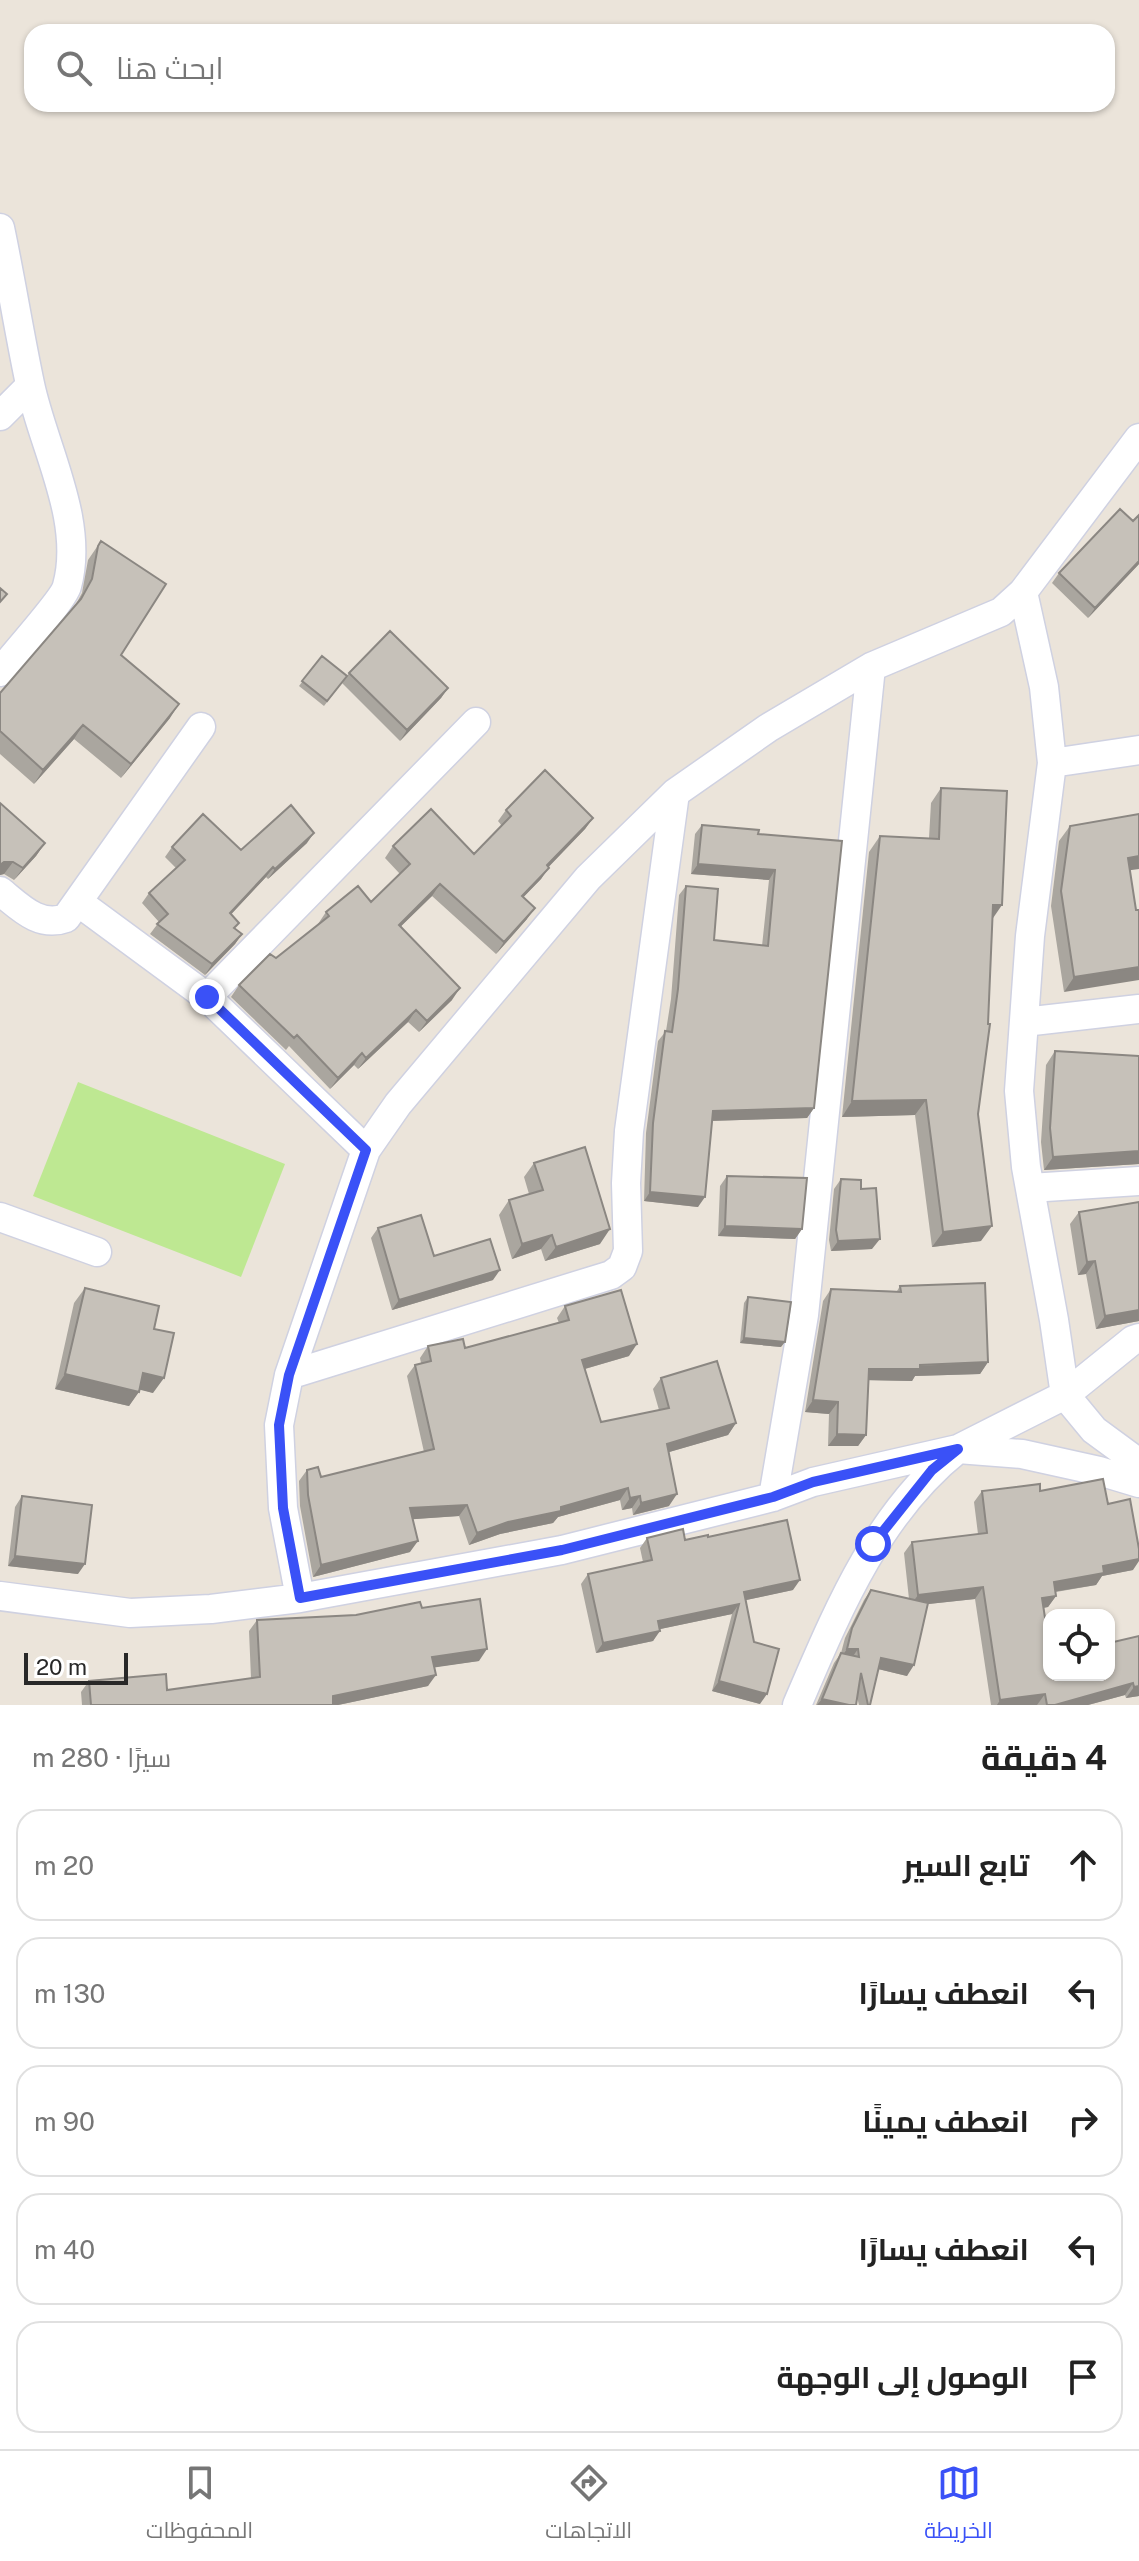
<!DOCTYPE html>
<html lang="ar">
<meta charset="utf-8">
<style>
body{margin:0;font-family:"Public Sans",Cairo,sans-serif;background:#f6f6f6;color:#222;direction:rtl}
.controls{position:absolute;right:24px;bottom:24px;display:grid;overflow:hidden;border-radius:16px;box-shadow:0 2px 6px #0004}
.controls button{width:72px;height:72px;display:grid;place-items:center;padding:0;border:0;border-bottom:2px solid #e0e0e0;background:#fff;color:#222;font:40px sans-serif}
.scale{position:absolute;left:24px;bottom:20px;width:104px;box-sizing:border-box;padding-left:8px;border:4px solid #282828;border-top:0;font-size:22px;line-height:28px;white-space:nowrap;color:#282828;-webkit-text-stroke:6px #fff;paint-order:stroke}
.stop{position:absolute;width:24px;height:24px;margin:-18px;border:6px solid #3a51f7;border-radius:50%;background:#fff}
.stop.end{background:#3a51f7;border-color:#fff;box-shadow:0 2px 8px #0008}
.list{margin:0;padding:0;list-style:none}
h2{display:flex;justify-content:space-between;align-items:center;height:104px;margin:0;padding:0 32px;font-size:34px}
h2 small{font-size:26px;font-weight:400;color:#767676}
.list li{display:grid;grid-template-columns:52px 1fr auto;gap:24px;align-items:center;box-sizing:border-box;height:112px;margin:0 16px 16px;padding:0 16px;border:2px solid #e0e0e0;border-radius:24px}
.list b{display:block;font-size:30px;white-space:nowrap}
.list em{font-size:26px;font-style:normal;color:#767676}
.icon{flex:none;width:44px;height:44px;fill:none;stroke:currentColor;stroke-width:2;stroke-linecap:round;stroke-linejoin:round}
.map{position:relative;flex:none;width:1139px;height:1705px;overflow:hidden;direction:ltr}
.search{position:absolute;background:#fff;box-shadow:0 2px 6px #0004;left:24px;right:24px;top:24px;height:88px;display:flex;align-items:center;gap:20px;box-sizing:border-box;padding:0 28px;border-radius:24px;color:#767676;font-size:30px}
.sheet{height:744px;background:#fff}
nav{display:flex;justify-content:space-around;align-items:center;box-sizing:border-box;height:112px;border-top:2px solid #e0e0e0;background:#fff;font-size:22px;color:#767676}
nav a{display:grid;justify-items:center;gap:4px}
nav .on{color:#3a51f7}
.map>svg:first-child{display:block}
.pitch{fill:#bee892}
.lines{fill:none;stroke-linecap:round;stroke-linejoin:round}
.minor-casing{stroke:#cfd1e1;stroke-width:31}
.minor{stroke:#fff;stroke-width:28}
.wall{fill:#aaa69f}
.shaded-wall{fill:#8b8782}
.building{fill:#c6c1b9;stroke:#8b8782;stroke-width:2}
.route{stroke:#3a51f7;stroke-width:10}
</style>
<div class="map">
<svg width="1139" height="1705" viewBox="0 0 1139 1705">
<rect width="100%" height="100%" fill="#ebe4da"/>
<path class="pitch" d="M78 1082 285 1164 241 1277 33 1196Z"/>
<g class="lines">
<g class="minor-casing">
<path id="minor" d="M0 228C11 280 19 332 30 384 43 447 85 520 67 586 64 599 12 657 0 672
M0 416 30 386
M1023 592 1044 687 1052 763 1030 936 1019 1091 1026 1167 1054 1320 1065 1395 1094 1430 1139 1463
M1052 763 1139 750
M0 891C20 907 39 928 66 918L201 727
M78 902 207 997 366 1150
M207 997 476 722
M1024 1022 1139 1009
M1030 1188 1139 1181
M0 1217 97 1252
M289 1375 611 1275 622 1267 628 1251 626 1183 629 1131 675 793
M773 1497 804 1315 871 667
M0 1596 130 1613 211 1609 300 1598 562 1550 773 1497 813 1482 958 1449 1065 1395 1133 1340 1139 1338
M300 1598 283 1508 279 1425 289 1375 366 1150 398 1104 588 878 675 793 768 728 871 667 1001 612 1023 592 1139 438
M797 1705C837 1612 877 1513 958 1449L1022 1454 1099 1471 1139 1483"/>
</g>
<use href="#minor" class="minor"/>
</g>
<path class="wall" d="M1139 515V564L1088 618 1052 583 1059 573 1133 521Z
M101 541 121 655 170 718 121 778 74 739 34 784 0 754V693L76 604 82 593 88 560Z
M322 656 347 676 324 706 299 686Z
M349 673 448 688 441 698 400 741 342 683Z
M941 788 992 919 978 1114 981 1241 932 1247 915 1115 842 1117 869 852 880 836 929 838 931 803Z
M0 803 45 843 36 856 14 880 4 874 0 875Z
M506 810 593 818 585 829 548 867 541 879 523 897 527 919 496 954 432 896 401 926 452 1000 419 1032 408 1022 358 1069 354 1065 330 1089 289 1046 286 1050 231 997 239 985 276 958 318 925V924L326 912 371 902 400 874 385 858 393 846 474 854 502 826 498 821Z
M702 825 758 834 842 841 814 1108 807 1118 712 1121 698 1207 644 1201 646 1133 658 1041 666 1031 671 999 679 895 686 886 714 940 762 946 769 880 691 874 695 834Z
M1070 826 1130 870 1136 910 1064 992 1051 906 1059 841Z
M307 843 268 879 266 877 231 914 235 929 242 934 235 944 205 975 150 934 159 922 142 903 149 893 176 868 165 857 172 847 241 850Z
M1055 1051 1139 1056V1164L1044 1170 1041 1142 1046 1065Z
M534 1163 600 1244 545 1261 541 1249 512 1259 499 1215 509 1200 529 1194 524 1177Z
M727 1176 802 1229 795 1239 718 1236 720 1186Z
M841 1179 872 1249 831 1251 829 1240 834 1189Z
M1079 1212 1139 1321 1096 1329 1086 1274 1078 1275 1070 1224Z
M378 1228 434 1256 493 1280 392 1310 371 1238Z
M900 1286 988 1362 980 1374 915 1376 912 1381 868 1380 866 1435 858 1446H828L829 1414 805 1412 823 1301 831 1289 897 1291Z
M85 1288 154 1329 153 1393 140 1389 129 1406 55 1389 74 1303Z
M748 1297 781 1347 740 1343 744 1303Z
M565 1306 629 1356 585 1369 601 1422 659 1410 653 1389 661 1378 736 1423 728 1435 669 1452V1506L633 1515 632 1508 622 1510 620 1500 558 1517 553 1523 500 1534 469 1545 459 1516 413 1519 410 1552 313 1577 300 1506 299 1481 307 1470 321 1477 424 1452 407 1376 415 1365 421 1363 420 1358 428 1346 465 1348 559 1323 557 1318Z
M982 1491H1040L1108 1504 1133 1570 1102 1576 1096 1585 1056 1592V1596L1048 1607 1044 1608 1049 1675 1139 1636V1696L1126 1698 1125 1695 1088 1705H991L975 1599 928 1604 907 1676 878 1669 870 1705H859L857 1697 856 1705H816L834 1663 841 1653 845 1638 864 1600 871 1590 909 1599 904 1553 912 1542 978 1534 974 1502Z
M22 1496 78 1574 8 1566 15 1507Z
M708 1537 793 1590 746 1600 760 1704 712 1691 732 1614 660 1629 653 1641 596 1653 581 1584 588 1574 643 1562 640 1548 647 1538 685 1540Z
M422 1608 479 1661 434 1667 428 1686 338 1705H82L81 1692 89 1681 167 1690 251 1678 249 1631 257 1620 356 1615Z"/>
<path class="shaded-wall" d="M1139 561V564L1088 618 1095 608Z
M448 688 441 698 400 741 407 730Z
M179 704 170 718 121 778 131 764Z
M83 725 74 739 34 784 43 770Z
M593 818 585 829 539 877 547 865Z
M314 833 307 843 268 879 275 869Z
M45 843 36 856 14 880 23 868Z
M1139 856V869L1117 872 1128 858Z
M4 862H13L4 874 0 875V865Z
M698 864 775 870 769 880 691 874Z
M273 867 266 877 223 923 230 913Z
M549 868 541 879 514 907 522 896Z
M440 884 432 896 391 936 399 925Z
M993 905H1002L991 921Z
M535 908 527 919 496 954 504 942Z
M242 934 235 944 205 975 212 964Z
M1139 967V980L1064 992 1074 977Z
M460 988 452 1000 419 1032 427 1021Z
M416 1010 408 1022 358 1069 366 1058Z
M362 1053 354 1065 330 1089 338 1078Z
M926 1100 915 1115 842 1117 852 1101Z
M814 1108 807 1118 707 1121 713 1111Z
M1139 1151V1164L1044 1170 1053 1157Z
M650 1192 705 1197 698 1207 644 1201Z
M725 1226 802 1229 795 1239 718 1236Z
M992 1226 981 1241 932 1247 943 1232Z
M610 1229 600 1244 545 1261 556 1247Z
M552 1235 541 1249 512 1259 522 1244Z
M880 1239 872 1249 831 1251 838 1241Z
M1095 1261 1086 1274 1078 1275 1087 1262Z
M500 1270 493 1280 392 1310 399 1300Z
M1139 1310V1321L1096 1329 1105 1316Z
M744 1338 785 1342 781 1347 740 1343Z
M637 1344 629 1356 574 1372 582 1360Z
M988 1362 980 1374 915 1376 912 1381 860 1380 869 1369Z
M143 1373 164 1378 153 1393 133 1388Z
M65 1374 139 1392 129 1406 55 1389Z
M813 1400 838 1402 829 1414 805 1412Z
M736 1423 728 1435 659 1455 667 1444Z
M837 1434 866 1435 858 1446H828Z
M628 1488 620 1500 558 1517 553 1523 500 1534 469 1545 477 1533 508 1522Z
M677 1494 669 1506 633 1515 641 1503Z
M640 1496 632 1508 622 1510 630 1498Z
M467 1505 459 1516 402 1520 410 1508Z
M418 1541 410 1552 313 1577 321 1565Z
M15 1556 85 1564 78 1574 8 1566Z
M1139 1559V1561L1133 1570 1102 1576 1096 1585 1046 1593 1054 1582 1103 1566Z
M800 1580 793 1590 737 1602 744 1592Z
M983 1587 975 1599 910 1606 918 1595Z
M1056 1596 1048 1607 1034 1609 1042 1598Z
M739 1604 732 1614 651 1631 658 1621Z
M660 1631 653 1641 596 1653 603 1643Z
M487 1649 479 1661 424 1669 432 1657Z
M847 1649H858L851 1659H840Z
M881 1658 914 1665 907 1676 874 1668Z
M436 1675 428 1686 338 1705H327L333 1696Z
M719 1681 767 1694 760 1704 712 1691Z
M1133 1683 1125 1695 1088 1705H1055Z
M1139 1686V1696L1126 1698 1134 1687Z
M1045 1694 1037 1705H997L1000 1700Z
M822 1699 849 1705H817Z"/>
<path class="building" d="M1120 509 1133 521 1139 515V561L1095 608 1059 573Z
M101 541 166 584 121 655 179 704 131 764 83 725 43 770 0 731V693L81 599 92 579 98 546Z
M0 588 7 594 0 602Z
M390 631 448 688 407 730 349 673Z
M322 656 347 676 327 701 302 681Z
M545 770 593 818 547 865 549 868 522 896 535 908 504 942 440 884 399 925 460 988 427 1021 416 1010 366 1058 362 1053 338 1078 297 1035 294 1038 239 985 270 954 276 958 329 916 326 912 358 886 371 902 410 864 393 846 431 809 474 854 511 816 506 810Z
M941 788 1007 791 1002 905H993L988 1024H990L978 1114 992 1226 943 1232 926 1100 852 1101 880 836 939 839Z
M0 803 45 843 23 868 13 862H4L0 865Z
M291 805 314 833 275 869 273 867 230 913 239 923 234 928 242 934 212 964 157 924 168 914 149 893 185 860 172 847 203 814 241 850Z
M1139 814V856L1128 858 1136 910H1139V967L1074 977 1061 891 1070 826Z
M702 825 759 830 758 834 842 841 814 1108 713 1111 705 1197 650 1192 653 1123 665 1031 672 1032 678 989 686 886 718 889 714 940 768 946 775 870 698 864Z
M1055 1051 1139 1056V1151L1053 1157 1050 1128Z
M585 1147 610 1229 556 1247 552 1235 522 1244 509 1200 543 1190 534 1163Z
M727 1176 807 1178 802 1229 725 1226Z
M841 1179 861 1180V1189L876 1188 880 1239 838 1241 836 1230Z
M1139 1202V1310L1105 1316 1095 1261 1087 1262 1079 1212Z
M421 1215 434 1256 490 1239 500 1270 399 1300 378 1228Z
M985 1283 988 1362 920 1365V1369H869L866 1435 837 1434 838 1402 813 1400 831 1289 901 1292 900 1286Z
M85 1288 159 1306 154 1329 174 1333 164 1378 143 1373 139 1392 65 1374Z
M621 1290 637 1344 582 1360 601 1422 669 1408 661 1378 717 1361 736 1423 667 1444 677 1494 641 1503 640 1496 630 1498 628 1488 561 1507V1511L508 1522 477 1533 467 1505 410 1508 418 1541 321 1565 308 1495 307 1470 318 1467 321 1477 434 1449 415 1365 431 1361 428 1346 463 1339 465 1348 569 1320 565 1306Z
M748 1297 791 1302 785 1342 744 1338Z
M1103 1479 1108 1504 1130 1499 1139 1549V1559L1103 1566 1104 1573 1054 1582 1056 1596 1042 1598 1049 1644V1675H1109V1643L1139 1636V1686L1134 1687 1133 1683 1055 1705H1047L1045 1694 1000 1700 983 1587 918 1595 912 1542 987 1533 982 1491 1040 1484V1491Z
M22 1496 92 1505 85 1564 15 1556Z
M787 1520 800 1580 744 1592 754 1642 779 1649 767 1694 719 1681 739 1604 658 1621 660 1631 603 1643 588 1574 652 1560 647 1538 683 1529 685 1540 708 1535V1537Z
M871 1590 928 1603 914 1665 881 1658 870 1705H868L861 1673 856 1705H849L822 1699 841 1653 859 1657 858 1649H847L852 1628Z
M480 1599 487 1649 432 1657 436 1675 333 1696V1705H91L89 1681 166 1674 167 1690 260 1677 257 1620 356 1615 420 1602 422 1608Z"/>
<g class="lines">
<path class="route" d="M207 997 366 1150 289 1375 279 1425 283 1508 300 1598 562 1550 773 1497 813 1482 958 1449 932 1470 873 1544"/>
</g>
</svg>
<div class="controls">
<button><svg class="icon" aria-label="locate" viewBox="0 0 24 24"><circle cx="12" cy="12" r="6"/><path d="M12 2v4M12 18v4M2 12h4M18 12h4"/></svg></button>
</div>
<div class="scale">20 m</div>
<div class="stop" style="left:873px;top:1544px"></div>
<div class="stop end" style="left:207px;top:997px"></div>
<div class="search"><svg class="icon" aria-label="search" viewBox="0 0 24 24"><circle cx="10" cy="10" r="6"/><path d="M15 15l6 6"/></svg>ابحث هنا</div>
</div>
<section class="sheet">
<h2>4 دقيقة<small>سيرًا · 280 m</small></h2>
<ul class="list">
<li><svg class="icon" aria-label="ahead" viewBox="0 0 24 24"><path d="M12 20V5M6 11l6-6 6 6"/></svg><div><b>تابع السير</b></div><em>20 m</em></li>
<li><svg class="icon" aria-label="left" viewBox="0 0 24 24"><path d="M17 20v-9H6M10 6l-5 5 5 5"/></svg><div><b>انعطف يسارًا</b></div><em>130 m</em></li>
<li><svg class="icon" aria-label="right" viewBox="0 0 24 24"><path d="M7 20v-9h11M14 6l5 5-5 5"/></svg><div><b>انعطف يمينًا</b></div><em>90 m</em></li>
<li><svg class="icon" aria-label="left" viewBox="0 0 24 24"><path d="M17 20v-9H6M10 6l-5 5 5 5"/></svg><div><b>انعطف يسارًا</b></div><em>40 m</em></li>
<li><svg class="icon" aria-label="arrive" viewBox="0 0 24 24"><path d="M6 21V4h12l-3 4 3 4H6"/></svg><div><b>الوصول إلى الوجهة</b></div></li>
</ul>
</section>
<nav>
<a class="on"><svg class="icon" aria-label="map" viewBox="0 0 24 24"><path d="M3 6l6-2 6 2 6-2v14l-6 2-6-2-6 2zM9 4v14M15 6v14"/></svg>الخريطة</a>
<a><svg class="icon" aria-label="directions" viewBox="0 0 24 24"><path d="M12 3l9 9-9 9-9-9zM9 14v-3h6M13 9l2 2-2 2"/></svg>الاتجاهات</a>
<a><svg class="icon" aria-label="saved" viewBox="0 0 24 24"><path d="M7 4h10v16l-5-4-5 4z"/></svg>المحفوظات</a>
</nav>
